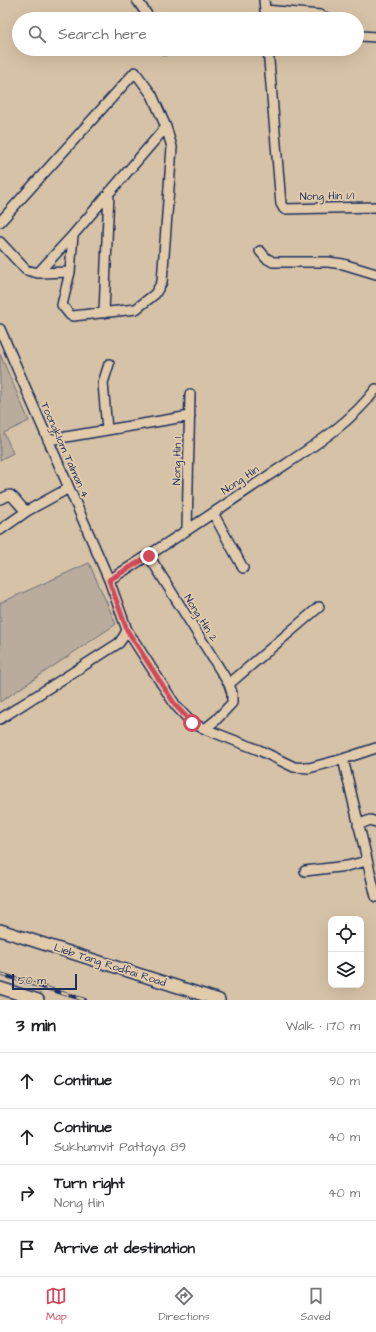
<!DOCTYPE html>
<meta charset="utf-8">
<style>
body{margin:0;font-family:"Architects Daughter",sans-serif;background:#f6f6f6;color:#202124}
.controls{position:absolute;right:12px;bottom:12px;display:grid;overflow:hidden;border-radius:8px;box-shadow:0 4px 16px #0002}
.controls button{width:36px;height:36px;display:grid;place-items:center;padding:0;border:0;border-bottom:1px solid #e0e0e0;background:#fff;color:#202124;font:20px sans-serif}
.scale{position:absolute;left:12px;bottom:10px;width:65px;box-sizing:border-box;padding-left:4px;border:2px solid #1b2f5e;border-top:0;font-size:11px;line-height:14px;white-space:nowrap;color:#1b2f5e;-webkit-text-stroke:3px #e2cbab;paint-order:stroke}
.stop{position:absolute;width:12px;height:12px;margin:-9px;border:3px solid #d1495b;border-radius:50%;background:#fff}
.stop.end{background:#d1495b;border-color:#fff;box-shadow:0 1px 4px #0008}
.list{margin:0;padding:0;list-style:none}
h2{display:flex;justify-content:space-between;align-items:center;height:52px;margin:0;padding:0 16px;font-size:17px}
h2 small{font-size:13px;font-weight:400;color:#757577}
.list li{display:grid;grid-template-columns:26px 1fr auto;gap:12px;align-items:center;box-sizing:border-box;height:56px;padding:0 16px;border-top:1px solid #e0e0e0}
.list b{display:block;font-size:15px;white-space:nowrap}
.list p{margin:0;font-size:13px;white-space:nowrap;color:#757577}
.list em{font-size:13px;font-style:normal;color:#757577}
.icon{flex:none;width:22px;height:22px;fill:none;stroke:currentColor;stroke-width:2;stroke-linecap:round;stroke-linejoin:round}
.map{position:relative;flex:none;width:376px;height:1000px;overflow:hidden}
.search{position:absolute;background:#fff;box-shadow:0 4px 16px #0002;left:12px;right:12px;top:12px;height:44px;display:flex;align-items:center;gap:10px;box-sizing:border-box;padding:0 14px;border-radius:22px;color:#757577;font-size:15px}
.sheet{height:276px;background:#fff}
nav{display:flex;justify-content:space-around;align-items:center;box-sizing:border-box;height:56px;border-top:1px solid #e0e0e0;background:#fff;font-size:11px;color:#757577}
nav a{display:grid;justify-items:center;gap:2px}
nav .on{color:#d1495b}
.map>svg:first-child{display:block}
.green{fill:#baac9c;stroke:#6a6e7d}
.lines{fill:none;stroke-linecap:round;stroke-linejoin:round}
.minor-casing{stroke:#1b2f5e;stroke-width:12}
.tertiary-casing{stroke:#1b2f5e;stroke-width:14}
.minor{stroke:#e2cbab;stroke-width:9}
.tertiary{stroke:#e2cbab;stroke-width:11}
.rail-casing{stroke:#1b2f5e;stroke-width:4}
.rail{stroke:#e2cbab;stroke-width:2.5;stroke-dasharray:8;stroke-linecap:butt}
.route{stroke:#d1495b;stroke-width:5}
.labels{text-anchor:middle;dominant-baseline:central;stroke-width:3.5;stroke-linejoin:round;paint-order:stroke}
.street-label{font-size:11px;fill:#1b2f5e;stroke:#e2cbab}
</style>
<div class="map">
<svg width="376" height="1000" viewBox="0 0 376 1000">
<rect width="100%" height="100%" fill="#d6c2a6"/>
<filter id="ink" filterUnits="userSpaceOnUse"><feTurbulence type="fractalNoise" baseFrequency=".025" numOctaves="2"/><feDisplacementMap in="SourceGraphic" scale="8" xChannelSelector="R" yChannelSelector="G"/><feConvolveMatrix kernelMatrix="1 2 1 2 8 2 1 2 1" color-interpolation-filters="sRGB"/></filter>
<g filter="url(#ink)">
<path class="green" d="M0 354 29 421 4 433 13 453 0 460Z
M89 563 116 624 0 702V603Z"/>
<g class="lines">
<g class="minor-casing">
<path id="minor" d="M137 0 150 19
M264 0 266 19
M265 10 320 15 329 19
M357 35 361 36 376 37
M165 49V50
M268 49 281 204 284 209 376 207
M0 222 135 72 152 95 166 127 172 147 162 282 155 294 136 309 73 316 70 315 62 305 70 272 73 235
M0 242 26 270 38 273 70 272
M260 251 266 258 273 262H328L343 264 376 274
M38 273 73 235 166 127
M104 313 109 192
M0 329 109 580 127 630 124 636 119 643 0 719
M107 430 103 383 109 364
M48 440 190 416
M0 499 10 495C17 499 20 508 27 511L69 488
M213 513 243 568
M0 530 27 511
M187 530 190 394
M149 556 229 684 232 693V703L216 720 205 729
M109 580C161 548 212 514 262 480 302 453 347 428 376 389
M127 630 176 706 192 723 205 729 259 750 294 767 309 768 343 759 376 748
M229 684 319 607
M343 759 376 897
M358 825 370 820 376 822
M305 871 347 866 367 861"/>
</g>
<g class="tertiary-casing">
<path id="tertiary" d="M0 930 219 1000
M0 988 38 1000"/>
</g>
<use href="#minor" class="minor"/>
<use href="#tertiary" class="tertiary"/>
<g class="rail-casing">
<path id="rail" d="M0 974 85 1000"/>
</g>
<use href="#rail" class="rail"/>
</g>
</g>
<g class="lines" filter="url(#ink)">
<path class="route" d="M149 556 109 580 127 630 176 706 192 723"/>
</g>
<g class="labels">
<g class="street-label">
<text transform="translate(327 196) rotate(-1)">Nong Hin 1/1</text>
<text transform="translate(65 450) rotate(66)">Toongklom Talman 4</text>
<text transform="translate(177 461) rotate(-89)">Nong Hin 1</text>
<text transform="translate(240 480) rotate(-34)">Nong Hin</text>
<text transform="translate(201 618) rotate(58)">Nong Hin 2</text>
<text transform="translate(110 965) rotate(18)">Lieb Tang Rodfai Road</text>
</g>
</g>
</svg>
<div class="controls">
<button><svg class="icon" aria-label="locate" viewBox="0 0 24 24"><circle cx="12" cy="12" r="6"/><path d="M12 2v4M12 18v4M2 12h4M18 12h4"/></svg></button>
<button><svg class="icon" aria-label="layers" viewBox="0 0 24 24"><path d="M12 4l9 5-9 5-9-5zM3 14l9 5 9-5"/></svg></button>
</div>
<div class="scale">50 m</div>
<div class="stop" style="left:192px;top:723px"></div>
<div class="stop end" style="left:149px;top:556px"></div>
<div class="search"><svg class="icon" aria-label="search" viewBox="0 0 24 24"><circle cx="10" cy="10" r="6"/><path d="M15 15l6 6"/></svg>Search here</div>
</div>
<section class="sheet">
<h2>3 min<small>Walk · 170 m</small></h2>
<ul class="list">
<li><svg class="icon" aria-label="ahead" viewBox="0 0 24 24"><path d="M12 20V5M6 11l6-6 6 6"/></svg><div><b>Continue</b></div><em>90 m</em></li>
<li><svg class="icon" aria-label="ahead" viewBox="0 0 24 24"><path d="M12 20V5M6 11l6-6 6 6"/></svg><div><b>Continue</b><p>Sukhumvit Pattaya 89</p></div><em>40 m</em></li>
<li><svg class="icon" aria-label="right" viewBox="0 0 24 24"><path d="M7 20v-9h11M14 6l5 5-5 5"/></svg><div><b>Turn right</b><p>Nong Hin</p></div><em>40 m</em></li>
<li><svg class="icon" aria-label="arrive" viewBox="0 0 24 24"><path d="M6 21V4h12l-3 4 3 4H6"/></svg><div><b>Arrive at destination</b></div></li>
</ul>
</section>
<nav>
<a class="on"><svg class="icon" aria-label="map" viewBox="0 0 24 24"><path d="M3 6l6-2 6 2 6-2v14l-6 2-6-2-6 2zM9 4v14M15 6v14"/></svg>Map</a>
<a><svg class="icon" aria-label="directions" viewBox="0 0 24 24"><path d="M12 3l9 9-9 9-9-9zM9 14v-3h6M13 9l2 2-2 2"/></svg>Directions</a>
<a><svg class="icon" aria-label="saved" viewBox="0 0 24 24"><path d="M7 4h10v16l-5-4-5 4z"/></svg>Saved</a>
</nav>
